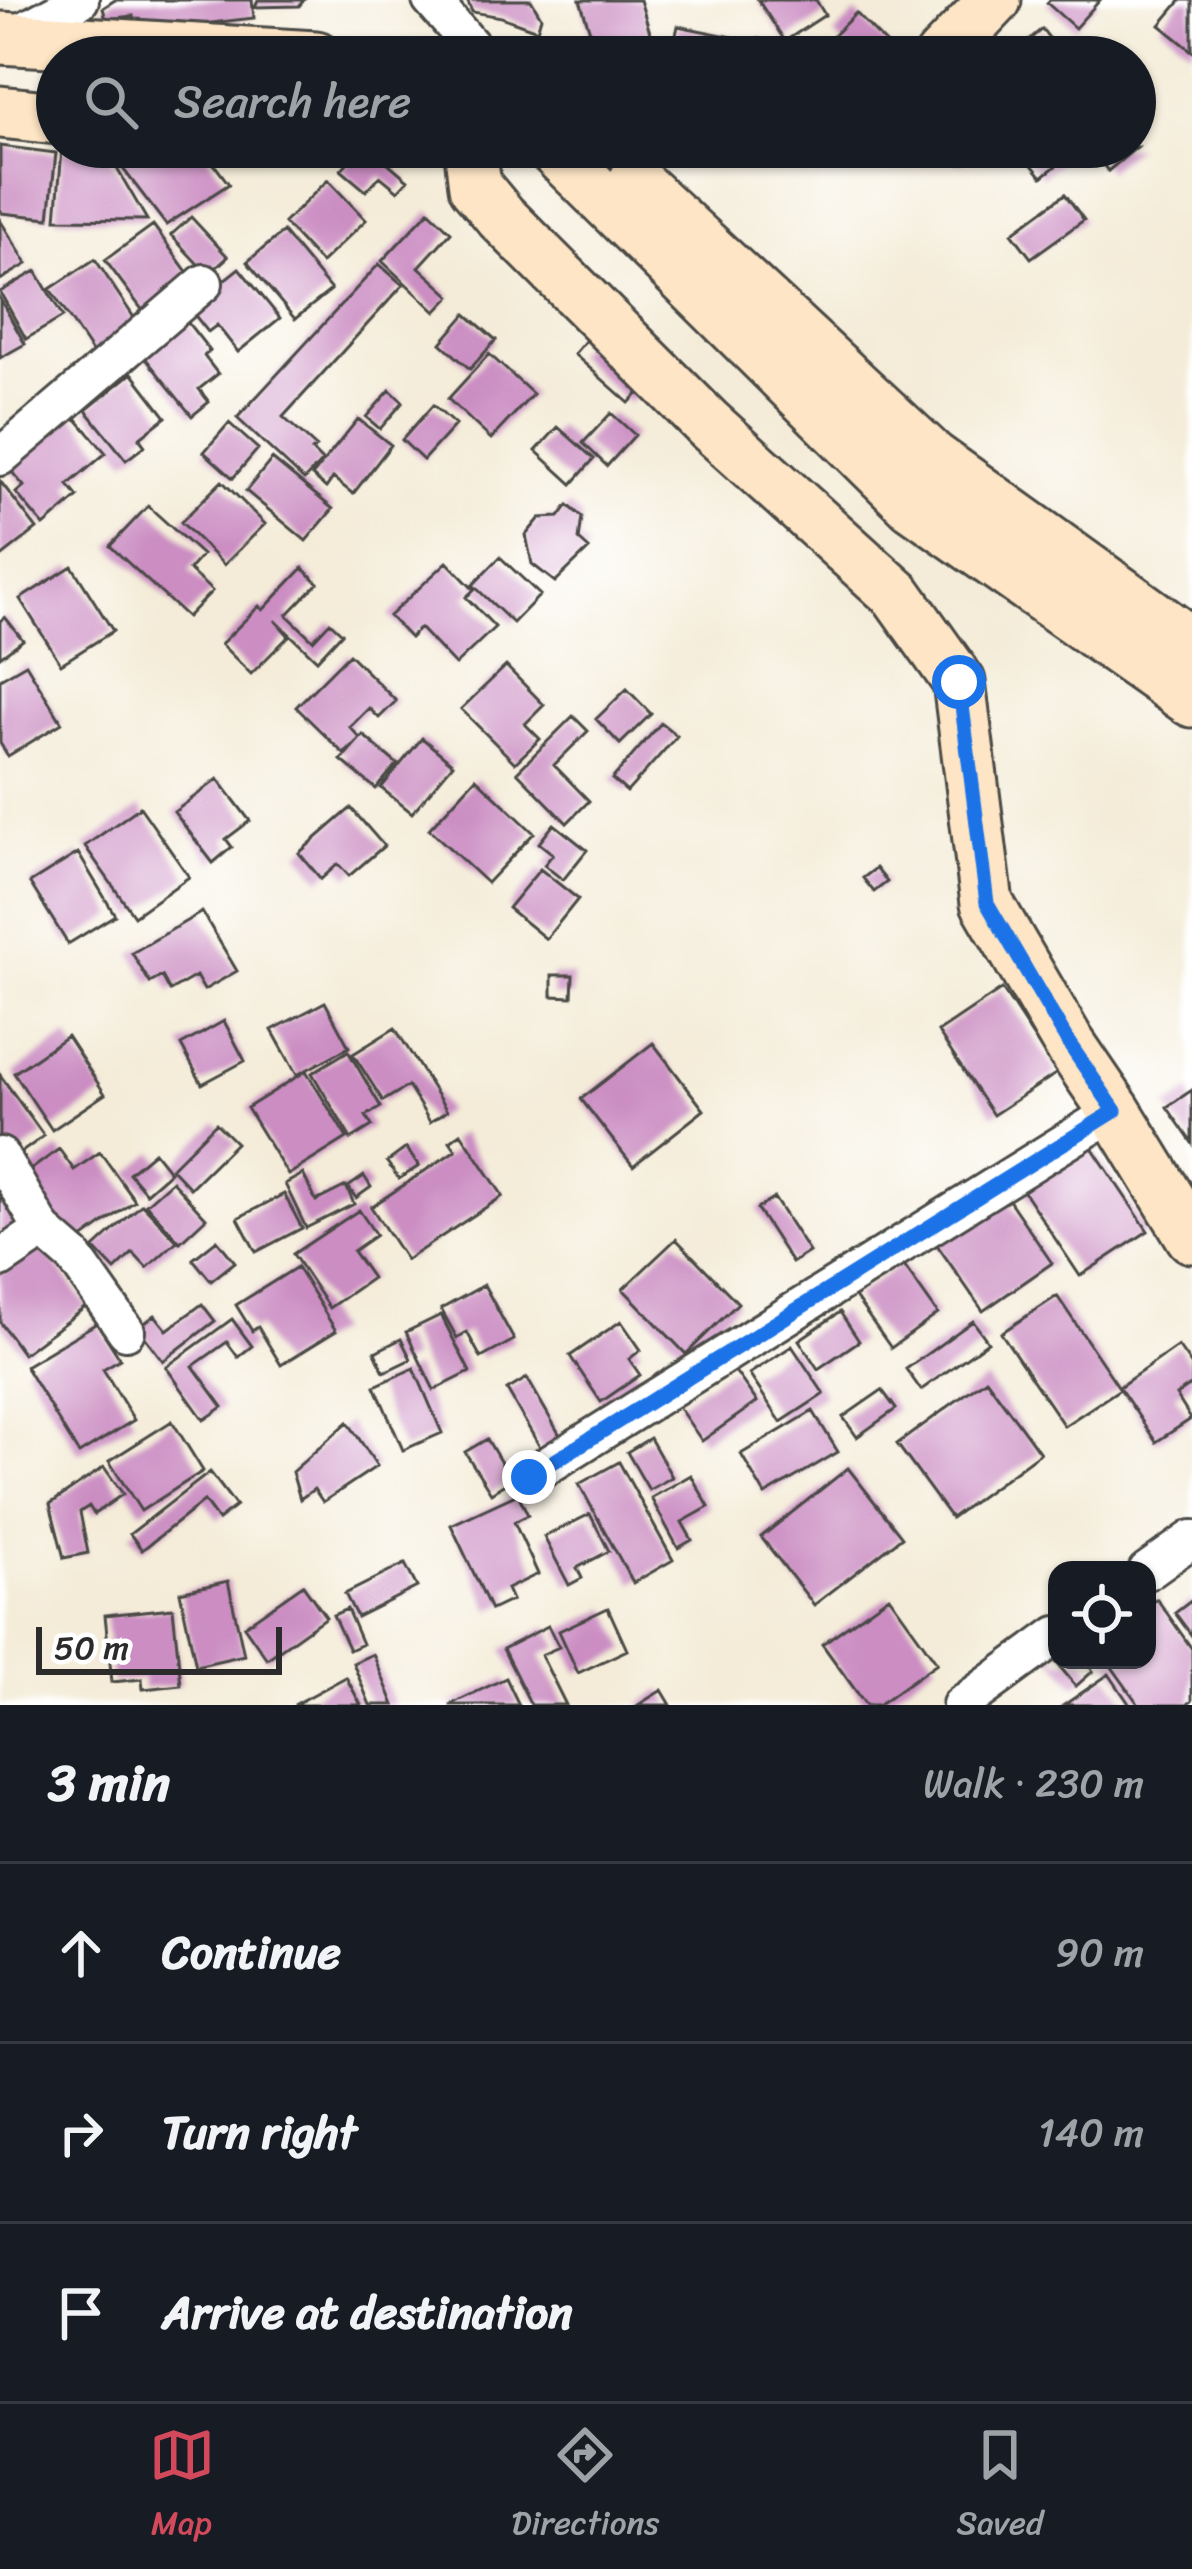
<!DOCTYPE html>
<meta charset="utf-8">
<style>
body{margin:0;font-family:Sriracha,sans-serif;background:#20242c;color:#f1f3f6}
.controls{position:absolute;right:36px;bottom:36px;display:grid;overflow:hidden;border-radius:24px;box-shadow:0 3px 9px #0004}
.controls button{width:108px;height:108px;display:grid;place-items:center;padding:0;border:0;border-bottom:3px solid #363941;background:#171b24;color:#f1f3f6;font:60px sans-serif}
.scale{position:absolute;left:36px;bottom:30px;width:246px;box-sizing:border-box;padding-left:12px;border:6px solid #2b2b2b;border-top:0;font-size:33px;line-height:42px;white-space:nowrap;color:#2b2b2b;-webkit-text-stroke:9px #fff;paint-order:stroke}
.stop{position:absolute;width:36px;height:36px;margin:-27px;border:9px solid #1a73e8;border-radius:50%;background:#fff}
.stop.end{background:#1a73e8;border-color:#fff;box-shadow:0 3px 12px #0008}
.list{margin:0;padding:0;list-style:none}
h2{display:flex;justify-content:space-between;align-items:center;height:156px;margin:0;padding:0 48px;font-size:51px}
h2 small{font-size:39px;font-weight:400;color:#9ea1a6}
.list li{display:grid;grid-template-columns:78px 1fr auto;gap:36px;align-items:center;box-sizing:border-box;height:180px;padding:0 48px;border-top:3px solid #363941}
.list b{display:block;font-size:45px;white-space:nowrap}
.list em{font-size:39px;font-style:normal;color:#9ea1a6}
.icon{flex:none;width:66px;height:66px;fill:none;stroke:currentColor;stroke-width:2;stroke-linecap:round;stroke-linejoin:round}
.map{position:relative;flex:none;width:1192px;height:1705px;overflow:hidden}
.search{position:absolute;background:#171b24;box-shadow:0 3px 9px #0004;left:36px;right:36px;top:36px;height:132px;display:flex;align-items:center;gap:30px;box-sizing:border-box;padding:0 42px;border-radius:66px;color:#9ea1a6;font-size:45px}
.sheet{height:696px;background:#171b24}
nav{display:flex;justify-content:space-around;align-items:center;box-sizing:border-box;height:168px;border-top:3px solid #363941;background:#171b24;font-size:33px;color:#9ea1a6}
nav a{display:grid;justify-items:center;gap:6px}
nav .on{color:#d1495b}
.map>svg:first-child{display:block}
.building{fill:#cb8dc2}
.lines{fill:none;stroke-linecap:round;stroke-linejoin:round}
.street-casing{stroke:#494845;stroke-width:42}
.secondary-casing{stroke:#494845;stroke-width:57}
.street{stroke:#fff;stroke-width:36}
.secondary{stroke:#fde5c5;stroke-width:51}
.route{stroke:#1a73e8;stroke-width:15}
</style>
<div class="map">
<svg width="1192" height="1705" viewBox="0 0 1192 1705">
<rect width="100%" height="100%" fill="#fff"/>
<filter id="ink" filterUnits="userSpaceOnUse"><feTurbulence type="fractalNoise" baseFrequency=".00833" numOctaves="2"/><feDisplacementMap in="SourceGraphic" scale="24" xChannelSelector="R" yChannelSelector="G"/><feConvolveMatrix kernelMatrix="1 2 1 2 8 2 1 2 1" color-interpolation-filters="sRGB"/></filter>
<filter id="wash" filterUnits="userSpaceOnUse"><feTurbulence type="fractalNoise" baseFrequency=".004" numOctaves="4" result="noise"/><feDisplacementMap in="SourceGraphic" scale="48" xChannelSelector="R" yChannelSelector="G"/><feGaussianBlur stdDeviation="2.7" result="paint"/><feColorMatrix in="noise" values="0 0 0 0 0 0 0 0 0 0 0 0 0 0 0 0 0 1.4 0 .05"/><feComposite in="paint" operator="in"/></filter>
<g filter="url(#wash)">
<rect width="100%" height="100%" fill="#f4ecd8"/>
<g id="blocks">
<path class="building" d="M115 0H252L254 18 134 32 133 16 106 19 103 8Z
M258 0H304L299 6 255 7Z
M467 0H531L541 17 537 30 501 17 472 12Z
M580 0H640L652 39 598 57Z
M758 0H816L825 15 785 41Z
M1050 0H1100L1075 28 1047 3Z
M1181 0H1192V51L1160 25Z
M856 13 899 57H855L834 35Z
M678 26 742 39 738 57H671Z
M1042 29 1064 57H1016L1013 53Z
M759 39 780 47 783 57H755Z
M0 146 56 153 49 218 2 213 0 209Z
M361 147H369L408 180 398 191 380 176 366 191 341 170Z
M947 147H982L960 164Z
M1017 147H1080L1042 177Z
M1089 147H1137L1108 171Z
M62 150 109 155 147 220 56 219Z
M207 155 229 184 166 225 114 157Z
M328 180 366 220 321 263 284 223Z
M1065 194 1084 220 1031 258 1012 233Z
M429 211 451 232 419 267 451 296 436 312 382 261Z
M191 217 228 257 208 275 171 235Z
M0 220 27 264 0 280Z
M153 225 196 284 149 319 105 260Z
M283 232 331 290 295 319 247 262Z
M95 259 139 325 94 355 50 289Z
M379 264 403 285 283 417 316 447 312 451 322 461 304 480 237 418Z
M239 268 280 318 238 352 217 325 208 332 189 308Z
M36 271 63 317 26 339 0 292Z
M0 299 25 344 0 358Z
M181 314 210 351 204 356 218 374 199 389 209 402 192 416 138 349Z
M466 314 496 340 470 369 441 343Z
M591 334 647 384 629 403 574 354Z
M489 354 533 394 491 439 448 399Z
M132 373 166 417 139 438 145 446 126 460 86 410Z
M390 390 403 402 380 429 366 417Z
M433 405 455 425 423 460 402 440Z
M69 410 106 453 68 485 78 497 44 526 16 493 24 486 5 464Z
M611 413 635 435 607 466 583 443Z
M358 419 391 445 353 494 333 478 326 488 312 476Z
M229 423 258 449 233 478 204 452Z
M558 427 594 459 572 484 536 451Z
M272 459 333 509 306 541 246 491Z
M0 481 37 529 0 558Z
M222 481 265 524 224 565 181 522Z
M568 505 582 517 579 540 589 549 555 582 532 564 526 535 540 518 559 517Z
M148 506 202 555 189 570 212 591 187 617 110 546Z
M500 557 540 595 513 623 473 585Z
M447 562 474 590 466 597 495 627 455 665 420 628 410 638 389 616Z
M72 566 113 631 61 664 20 599Z
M303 568 318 583 287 615 313 640 330 622 342 633 317 660 275 620 289 636 251 674 221 644 259 606 263 610Z
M5 617 23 640 0 657V621Z
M349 654 396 701 379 718 369 708 350 727 360 738 344 754 296 707Z
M26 664 62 723 8 756 0 743V679Z
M506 666 544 705 525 724 540 739 515 763 461 709Z
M627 689 651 714 620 744 596 719Z
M573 716 588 731 554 765 589 801 567 823 517 772Z
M661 723 677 736 627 792 612 779Z
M363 735 397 764 376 789 341 760Z
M422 738 453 764 412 813 381 788Z
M476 778 534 833 487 883 429 829Z
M218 779 250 821 226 839 232 847 213 863 174 812Z
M140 807 189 877 134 916 85 846Z
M351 808 384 846 349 876 338 864 321 879 299 853Z
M554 824 587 850 563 880 544 865 553 854 539 843Z
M78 853 115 915 68 944 30 883Z
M876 868 887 882 874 892 863 878Z
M540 869 578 899 546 939 508 908Z
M202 912 237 971 204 990 196 976 170 991 162 976 150 983 132 953Z
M552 975H573L572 997 552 996Z
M1002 989 1057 1073 993 1115 938 1032Z
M325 1002 349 1047 297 1075 272 1030Z
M224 1021 245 1061 202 1084 181 1045Z
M395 1028 447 1111 430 1122 408 1086 383 1101 353 1054Z
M67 1036 105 1094 52 1130 14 1073Z
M653 1043 704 1110 633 1166 581 1099Z
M348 1051 381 1107 366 1116 372 1126 351 1139 312 1073Z
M306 1071 347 1138 288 1175 247 1108Z
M0 1075 44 1136 11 1160 0 1144Z
M1192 1090V1143L1167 1107Z
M216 1123 236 1143 190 1188 171 1168Z
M461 1133 503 1196 406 1260 371 1207 456 1150 450 1141Z
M1085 1137 1148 1231 1080 1276 1018 1183Z
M406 1148 419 1166 399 1179 387 1162Z
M59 1149 74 1170 100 1152 135 1201 71 1247 22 1176Z
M154 1152 170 1172 146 1193 129 1173Z
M303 1174 316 1201 346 1186 354 1204 306 1228 285 1184Z
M364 1176 371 1187 356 1198 348 1187Z
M172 1181 206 1218 180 1242 146 1204Z
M0 1183 33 1229 0 1245Z
M1004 1193 1052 1263 983 1311 935 1242Z
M284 1194 302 1228 256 1252 238 1218Z
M774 1198 809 1252 792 1263 757 1209Z
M142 1204 177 1241 147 1268 133 1253 115 1270 94 1248Z
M359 1210 376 1235 353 1251 372 1278 329 1308 293 1254Z
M676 1239 738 1303 686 1354 623 1289Z
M217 1240 235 1262 211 1281 193 1259Z
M40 1243 87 1306 23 1354 0 1322V1273Z
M902 1263 938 1314 891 1348 855 1297Z
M297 1267 336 1331 281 1365 258 1327 252 1331 236 1305Z
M484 1285 514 1340 481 1358 467 1332 457 1338 441 1309Z
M1057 1296 1120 1389 1064 1426 1001 1333Z
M202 1304 215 1321 163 1361 138 1328 155 1315 167 1330Z
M840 1312 859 1341 818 1369 799 1340Z
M441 1315 470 1372 434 1390 406 1332Z
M232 1319 252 1346 238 1357 227 1342 193 1366 223 1407 204 1420 166 1367Z
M621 1321 641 1350 629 1359 640 1375 601 1402 570 1356Z
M973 1321 988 1342 921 1390 906 1369Z
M97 1323 120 1359 103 1369 134 1420 79 1454 25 1366Z
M401 1339 411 1359 384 1372 375 1352Z
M792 1346 824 1394 781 1422 749 1374Z
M1178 1346 1192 1366V1384L1176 1395 1191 1419 1156 1442 1119 1387Z
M732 1367 757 1402 702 1441 677 1405Z
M414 1368 442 1433 403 1450 375 1386Z
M527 1378 565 1444 545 1456 507 1390Z
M986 1379 1040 1453 951 1518 897 1444Z
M882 1390 896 1409 857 1437 843 1417Z
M813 1411 838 1452 765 1495 741 1454Z
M172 1421 203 1471 141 1511 109 1461Z
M348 1422 377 1466 323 1502 314 1489 300 1499 292 1472Z
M650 1438 672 1477 649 1490 627 1452Z
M487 1439 511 1480 491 1493 465 1452Z
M619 1462 673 1560 633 1583 579 1484Z
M104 1467 123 1494 94 1514 89 1506 80 1512 88 1553 64 1558 50 1504Z
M848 1468 902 1537 814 1605 761 1537Z
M210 1472 236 1506 218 1520 204 1501 142 1550 130 1534Z
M691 1475 709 1507 682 1522 692 1540 678 1548 651 1498Z
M518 1494 528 1515 514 1522 538 1574 507 1589 512 1600 491 1610 451 1525Z
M590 1514 609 1551 577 1568 582 1578 569 1585 544 1537Z
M405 1564 417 1587 357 1617 345 1594Z
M228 1581 244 1655 196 1666 180 1592Z
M303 1585 326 1617 267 1659 244 1626Z
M889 1596 937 1663 878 1705H866L822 1644Z
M1157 1599 1192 1649V1701L1187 1705H1139L1107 1660H1147V1606Z
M1192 1600V1636L1175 1613Z
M173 1608 181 1685 143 1689 142 1679 112 1682 105 1615Z
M608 1608 627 1650 578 1673 559 1631Z
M347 1609 362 1644 349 1650 333 1615Z
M548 1626 559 1647 541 1655 566 1705H531L503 1649Z
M1057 1649V1660H1084L1093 1671 1076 1686 1050 1655Z
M373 1654 394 1705H370L353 1663Z
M1109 1674 1130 1705H1064Z
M346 1677 361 1705H294Z
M506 1678 519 1705H449Z
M662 1690 671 1705H638Z"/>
</g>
</g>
<g filter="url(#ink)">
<use href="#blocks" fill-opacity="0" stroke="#494845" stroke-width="3"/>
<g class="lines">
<g class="street-casing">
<path id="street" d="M431 0 481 57
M12 37 80 0
M0 457 204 283
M0 1156 43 1230 74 1257 126 1331
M0 1259 43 1230
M529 1477 1115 1111
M1147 1571 1192 1539
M961 1705 1057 1635"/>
</g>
<g class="secondary-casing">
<path id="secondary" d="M0 38 316 57
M941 57 995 0
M0 112 57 118
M470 147 475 186 501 217 708 424 897 595 959 682 987 903 1068 1042 1115 1111 1192 1237
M551 147 913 505 1192 701
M635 181 933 458 1192 644"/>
</g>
<use href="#street" class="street"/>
<use href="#secondary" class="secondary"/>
</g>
</g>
<g class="lines" filter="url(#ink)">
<path class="route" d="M529 1477 1115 1111 1068 1042 987 903 959 682"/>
</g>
</svg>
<div class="controls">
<button><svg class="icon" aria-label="locate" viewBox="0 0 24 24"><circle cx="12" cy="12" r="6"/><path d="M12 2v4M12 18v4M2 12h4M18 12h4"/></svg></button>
</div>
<div class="scale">50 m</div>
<div class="stop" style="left:959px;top:682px"></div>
<div class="stop end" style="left:529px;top:1477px"></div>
<div class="search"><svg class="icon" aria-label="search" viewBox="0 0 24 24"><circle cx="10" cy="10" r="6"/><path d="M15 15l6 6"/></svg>Search here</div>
</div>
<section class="sheet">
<h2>3 min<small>Walk · 230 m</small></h2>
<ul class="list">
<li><svg class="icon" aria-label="ahead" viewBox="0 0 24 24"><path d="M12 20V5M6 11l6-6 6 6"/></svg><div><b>Continue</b></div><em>90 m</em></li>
<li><svg class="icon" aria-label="right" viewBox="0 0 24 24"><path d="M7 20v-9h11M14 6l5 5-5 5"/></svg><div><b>Turn right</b></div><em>140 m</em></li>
<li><svg class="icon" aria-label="arrive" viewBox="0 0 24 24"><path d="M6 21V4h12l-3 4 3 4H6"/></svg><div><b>Arrive at destination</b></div></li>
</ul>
</section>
<nav>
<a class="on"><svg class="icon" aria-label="map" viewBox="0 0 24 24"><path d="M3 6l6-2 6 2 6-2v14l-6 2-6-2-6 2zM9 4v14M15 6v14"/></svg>Map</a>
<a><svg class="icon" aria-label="directions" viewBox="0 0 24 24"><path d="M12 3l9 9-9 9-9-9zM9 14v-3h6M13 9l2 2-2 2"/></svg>Directions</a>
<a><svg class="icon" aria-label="saved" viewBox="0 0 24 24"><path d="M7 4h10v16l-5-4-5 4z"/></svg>Saved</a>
</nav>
